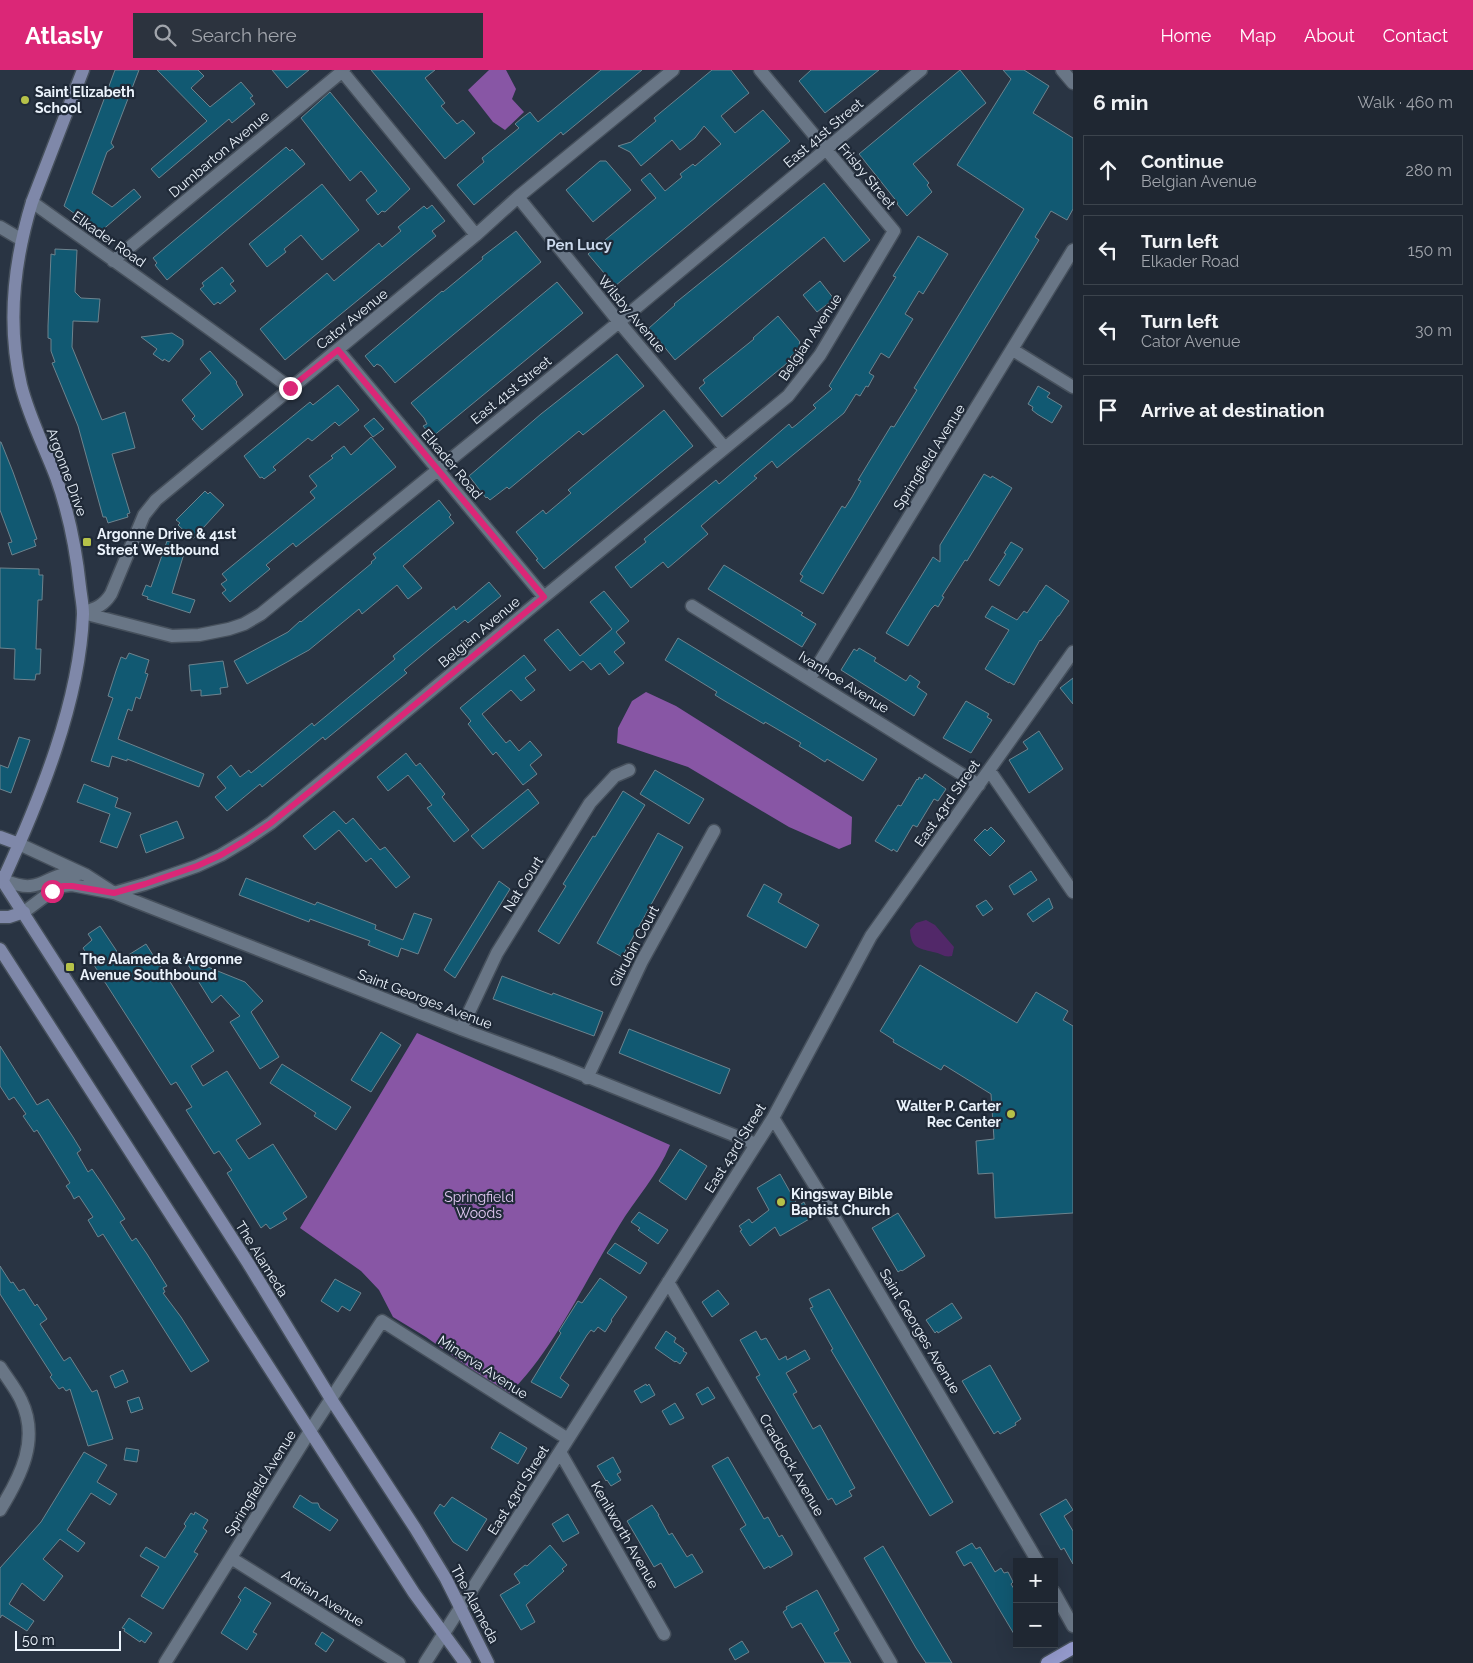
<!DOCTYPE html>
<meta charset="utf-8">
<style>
body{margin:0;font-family:Raleway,sans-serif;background:#2c333e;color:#f1f3f6}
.controls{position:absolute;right:15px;bottom:15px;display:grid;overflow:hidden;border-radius:0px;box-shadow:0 5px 20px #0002}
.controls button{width:45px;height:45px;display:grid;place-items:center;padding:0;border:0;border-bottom:1px solid #3c444d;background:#1f2732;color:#f1f3f6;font:25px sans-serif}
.scale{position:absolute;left:15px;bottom:12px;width:106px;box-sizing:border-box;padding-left:5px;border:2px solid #ebf3fc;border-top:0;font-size:14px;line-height:18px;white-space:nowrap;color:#ebf3fc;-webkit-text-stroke:4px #202a38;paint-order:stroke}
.stop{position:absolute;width:15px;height:15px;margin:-11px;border:4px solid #db2777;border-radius:50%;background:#fff}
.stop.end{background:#db2777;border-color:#fff;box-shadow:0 1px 5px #0008}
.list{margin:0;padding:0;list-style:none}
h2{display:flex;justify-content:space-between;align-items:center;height:65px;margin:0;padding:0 20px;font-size:21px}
h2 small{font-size:16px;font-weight:400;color:#a1a5ac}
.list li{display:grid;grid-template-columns:32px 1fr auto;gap:15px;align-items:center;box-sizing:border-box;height:70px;margin:0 10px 10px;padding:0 10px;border:1px solid #3c444d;border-radius:0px}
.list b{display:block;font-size:19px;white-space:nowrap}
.list p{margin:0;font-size:16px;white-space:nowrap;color:#a1a5ac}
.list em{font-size:16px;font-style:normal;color:#a1a5ac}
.icon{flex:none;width:28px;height:28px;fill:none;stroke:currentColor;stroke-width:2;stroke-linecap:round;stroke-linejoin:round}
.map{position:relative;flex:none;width:1073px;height:1593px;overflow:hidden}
header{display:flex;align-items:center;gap:30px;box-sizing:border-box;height:70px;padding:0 25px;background:#db2777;color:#fff}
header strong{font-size:24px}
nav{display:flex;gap:28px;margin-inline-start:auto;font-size:18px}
.search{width:350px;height:45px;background:#2c333e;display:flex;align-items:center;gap:12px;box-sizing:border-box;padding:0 18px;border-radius:0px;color:#a1a5ac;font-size:19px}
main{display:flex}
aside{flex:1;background:#1f2732}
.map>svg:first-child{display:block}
.green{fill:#522869}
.forest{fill:#8856a5}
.building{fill:#115972;stroke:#6d838e}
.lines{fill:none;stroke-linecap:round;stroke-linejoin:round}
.street-casing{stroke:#46505c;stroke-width:15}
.secondary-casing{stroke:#46505c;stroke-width:15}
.primary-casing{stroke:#46505c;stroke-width:15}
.street{stroke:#697686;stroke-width:12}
.secondary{stroke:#7f88a9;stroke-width:12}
.primary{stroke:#949acc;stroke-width:12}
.route{stroke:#db2777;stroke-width:6}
.poi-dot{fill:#b6c249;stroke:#202a38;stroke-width:2}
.labels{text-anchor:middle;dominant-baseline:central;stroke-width:4.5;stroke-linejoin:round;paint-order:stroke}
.poi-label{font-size:14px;font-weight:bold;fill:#ebf3fc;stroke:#202a38;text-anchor:start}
.street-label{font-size:14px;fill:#ebf3fc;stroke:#202a38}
.park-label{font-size:14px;fill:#e1c8f2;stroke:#202a38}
.neighbourhood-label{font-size:15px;font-weight:bold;fill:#cad8eb;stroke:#202a38}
</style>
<header>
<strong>Atlasly</strong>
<div class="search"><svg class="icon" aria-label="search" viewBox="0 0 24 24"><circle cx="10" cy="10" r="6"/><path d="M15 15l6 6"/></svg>Search here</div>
<nav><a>Home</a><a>Map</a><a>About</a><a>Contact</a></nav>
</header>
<main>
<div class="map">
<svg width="1073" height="1593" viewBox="0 0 1073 1593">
<rect width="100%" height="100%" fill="#293443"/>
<path class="green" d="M926 850 935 855 954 877 952 886C944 888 941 883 933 882 918 878 911 878 910 860L916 853Z"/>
<path class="forest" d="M489 0H506L516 19 512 29 524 42 505 60 493 52 468 20Z
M646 622 676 636 852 747 851 774 839 779 789 757 688 697 617 673 618 658 632 631Z
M417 963 670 1075C658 1105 635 1129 619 1156 584 1212 555 1279 508 1325L426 1267 393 1247 379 1220 361 1201 300 1158Z"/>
<path class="building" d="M115 0H139L111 73 114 77 107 82 92 123 112 137 134 119 141 127 100 162 64 136Z
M157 0H198L204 6 191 18 210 37 241 12 253 26 250 28 255 34 232 53 229 49 159 108 151 99 207 51Z
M272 0H309L287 18Z
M371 0H435L425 8 445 33 441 36 457 54 463 50 475 63 445 89Z
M601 0H642L563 65 561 62 542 78 474 135 457 115 484 92 482 88 519 58 515 54 522 48 530 42 538 52Z
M712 0H731L749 23 721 46 735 63 763 40 790 71 615 216 588 184 656 128 641 110 650 103 665 121 682 107 680 104 693 94 695 96 721 74 704 56 695 68 680 80 672 70 641 96 630 82 618 76 631 72 656 51 654 48Z
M811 0H879L825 43 799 11Z
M960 0 986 33 913 94 929 113 927 115 932 122 907 146 897 134 898 133 859 84Z
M1003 0H1024L1049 16 1033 43 1073 68V139L1067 150 1051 141 1035 167 1039 170 823 524 800 511 803 506 800 504 842 436 845 438 852 427 861 411 858 410 891 356 894 357 917 320 914 318 1024 139 957 95 1011 9Z
M330 22 410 119 385 142 382 141 378 145 366 130 377 121 361 101 350 111 301 48Z
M286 77 290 81 292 79 305 94 167 210 155 195 157 193 153 188Z
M600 91H606L631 120 593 152 566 120Z
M824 113 870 170 844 192 824 167 675 290 649 258 675 235 674 234Z
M322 114 359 160 322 190 301 165 284 179 286 182 267 197 249 174Z
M432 135 445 151 432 161 436 166 285 290 260 259 327 203 334 211 379 173 382 177 401 161 398 157 424 136 427 139Z
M516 161 541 192 395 313 381 296 377 294 374 297 365 286 442 221 443 222 483 189 482 187Z
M918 166 948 184 923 224 919 221 905 244 913 249 889 288 881 283 869 303 874 306 868 317 866 316 860 326 856 324 844 343 777 398 772 391 754 406 757 408 701 456 708 464 668 498 663 492 631 518 615 497 646 472 644 469 716 410 719 414 789 354 792 358 796 355 816 338 813 335 832 319 829 316 896 207 893 206Z
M55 179 77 180 75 222 81 228 100 229 98 252 73 251 72 277 102 350 125 342 135 378 112 384 130 443 127 444 128 447 108 453 106 447H103L78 356 52 293 55 292 51 281V269L48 268V256L51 184 55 185Z
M222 197 234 211 230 214 236 221 220 234 218 232 214 235 200 219 204 216 202 213Z
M820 211 834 229 817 242 803 225Z
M557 212 583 243 432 367 423 356 427 354 424 348 411 333Z
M778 246 800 272 799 273 802 277 790 287 792 289 722 347 699 318 705 313 703 310 754 269 753 268Z
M172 263 183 270V275L169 292 164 289 163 291 153 284 157 279 141 267Z
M210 281 237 312 236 313 243 325 202 360 192 349 195 346 182 330 211 303 200 289Z
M617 284 644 316 583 365 579 361 509 419 507 417 490 430 487 427 486 428 469 406 541 344Z
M338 315 359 340 339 356 335 352 312 371 308 368 273 397 276 400 264 409 262 407 260 408 244 386 310 332 313 335Z
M1038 316 1050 323 1047 327 1062 336 1052 353 1037 344 1032 340 1033 337 1028 334Z
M664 340 693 376 544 499 536 490 538 489 516 462 543 440 546 444 571 423 568 420Z
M374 348 384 359 373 367 364 356Z
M371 367 396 397 296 477 293 473 266 495 270 499 230 532 222 523 226 520 221 514 227 510 222 504 315 428 310 422 317 416 309 406 333 388 331 386 344 376 351 385Z
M0 372H1L13 402 37 469 34 470 36 476 12 485 8 473 12 472 0 440Z
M984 404 991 408 992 406 1012 418 967 491 965 490 942 526 944 527 938 537 935 535 931 539 908 576 886 563 933 487 940 492V475Z
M205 421 208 424 210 422 224 435 193 469 178 455 180 453 176 450Z
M439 430 451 445 449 447 454 453 403 496 422 518 408 529 397 515 362 544 359 539 309 580 247 614 234 591 288 562 300 551 301 552 372 493 371 492 376 488 373 484Z
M167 471 186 477 172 523 195 530 190 543 147 529 148 527 142 525 146 515 151 517Z
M1011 472 1023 479 999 516 989 510 1006 484 1004 483Z
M724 495 803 543 801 545 816 554 802 577 708 519Z
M0 498 39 499V505H43L42 530H38L36 579H41L40 604H36L35 610 14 609 15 579 0 578Z
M489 512 501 526 468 553 465 550 434 575 404 600 407 603 325 670 323 667 262 717 260 714 227 741 215 727 226 718 217 707 231 695 240 707 249 700 251 703 312 653 314 656 395 589 393 586 454 536 456 540Z
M1046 515 1069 531 1059 546H1058L1041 571 1040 570 1014 615 1009 612V613L985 599 1009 560 985 547 992 536 1017 550 1024 541 1027 543Z
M604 521 629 551 616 562 625 573 614 582 624 593 609 605 600 593 591 600 583 591 570 601 544 570 558 559 580 586 612 559 590 532Z
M678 568 877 689 863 711 827 689 825 692 811 683 799 676 801 673 765 652 764 654 723 630 715 625 717 622 665 590Z
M859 578 876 588 874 591 906 611 910 605 920 612 917 617 927 624 914 646 841 600 854 579 857 581Z
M129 583 149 590 145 603 148 604 140 629 136 627 132 641 128 639 118 669 204 704 199 717 127 689V691L112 686 109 697 91 691 113 628 108 626 116 601 121 587 126 589Z
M524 585 536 600 525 608 535 620 521 631 511 620 482 644 506 673 510 670 519 681 530 671 542 685 530 695 537 704 523 715 496 682 493 685 468 654 471 651 460 638Z
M223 591 228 617 220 618 221 624 201 626V620L191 621 189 595Z
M1073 608V634L1060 618Z
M966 631 989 644 987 647 992 650 971 683 943 668Z
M1039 661 1063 699 1029 723 1009 690 1028 679 1023 672Z
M19 667 30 670 11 723 0 719V695L8 698Z
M406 683 416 696 420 693 445 724 442 727 469 760 454 772 427 738 432 735 408 705 388 721 377 707Z
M655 700 704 729 689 754 640 724Z
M925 704 946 719 938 731 934 729 917 757 913 755 897 782 893 779 892 781 875 771 898 735 901 736 917 709 918 710 919 707 922 709Z
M84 714 118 728 115 737 131 743 117 778 100 772 110 744 77 732Z
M528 719 539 733 483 779 471 766Z
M623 721 645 735 559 874 538 861 566 816 563 814 593 766 595 767Z
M334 741 346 754 353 748 380 780 385 777 410 807 396 818 371 788 366 792 339 760 315 780 303 766Z
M177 751 184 768 146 783 140 765Z
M991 757 1005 771 990 786 974 770 985 759 987 761Z
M658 763 683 777 622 887 597 873Z
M1031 801 1037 810 1014 825 1009 816Z
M246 808 315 835 317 832 376 855 375 859 403 870 414 843 432 849 418 884 401 878 398 887 368 875 370 871 310 849 309 852 239 825Z
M499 811 510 819 455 908 444 900Z
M764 814 782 824 778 832 819 855 806 878 747 846Z
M1049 828 1053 838 1033 852 1027 844Z
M986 830 993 839 983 846 976 836Z
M100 856 122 889 146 874 214 981 191 996 203 1016 227 1001 261 1054 236 1070 249 1089 273 1074 307 1127 283 1143 287 1149 270 1159 266 1154 261 1158 227 1103 232 1100 219 1081 214 1084 186 1040 192 1037 176 1012 171 1015 83 878 92 870 88 864Z
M183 887 245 912 263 931 251 942 279 987 260 999 230 952 240 946 221 925 212 933Z
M920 895 1017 953 1036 922 1068 941 1063 950 1073 956V1143L995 1148 993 1103 978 1104 976 1071 994 1069 991 1024 944 995 941 1000 893 972 894 970 880 961Z
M502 906 552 925 553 923 603 942 594 966 493 929Z
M629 959 730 999 720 1024 619 983Z
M381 962 401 975 371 1022 351 1010Z
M0 976 37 1035 48 1029 73 1067 81 1080 77 1083 88 1102 92 1099 101 1112 125 1149 120 1152 132 1171 136 1168 147 1184 167 1216 163 1218 165 1222 163 1223 181 1247 209 1291 191 1302 103 1164 98 1167 88 1150 93 1147 79 1126 74 1129 71 1123 66 1116 70 1113 37 1060 34 1062 23 1046 26 1044 14 1027 9 1030 0 1016Z
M282 994 351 1037 336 1060 314 1046 316 1043 270 1013Z
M680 1079 707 1096 686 1130 659 1111Z
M780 1104 798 1136 804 1132 811 1148 780 1166 775 1157 750 1176 740 1161 742 1160 739 1156 749 1149 752 1153 769 1140 757 1118Z
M639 1142 668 1160 658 1174 638 1160 640 1158 631 1152Z
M898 1143 925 1186 902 1201 901 1200 898 1202 872 1158Z
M615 1173 647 1193 640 1204 607 1183Z
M0 1196 11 1213 13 1212 19 1221 24 1219 35 1236 37 1234 47 1249 40 1254 64 1291 70 1287 92 1322 97 1320 113 1369 88 1376 70 1319 66 1321 63 1317 59 1319 50 1307 52 1305 0 1224Z
M600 1208 627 1227 611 1250 612 1251 605 1262 598 1257 594 1262 591 1260 587 1265 560 1308 569 1315 561 1328 531 1312 561 1263 559 1261 578 1231 582 1233Z
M335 1209 361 1223 350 1241 342 1236 338 1242 321 1231Z
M829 1219 953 1432 930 1446 831 1280 833 1279 810 1238 813 1237 809 1229Z
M718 1220 729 1234 712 1247 702 1232Z
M952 1233 962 1248 938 1263 937 1261 935 1263 926 1250Z
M666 1261 676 1268 674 1272 684 1279 683 1281 687 1283 680 1294 676 1291 675 1292 655 1278Z
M756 1261 761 1270 766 1268 779 1290 786 1286 787 1290 805 1280 810 1289 786 1303 797 1322 793 1324 813 1359 820 1355 855 1418 849 1421 852 1426 836 1435 832 1428 828 1430 756 1307 760 1305 740 1270Z
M990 1295 1021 1349 1015 1353 1016 1355 1000 1364 998 1361 994 1364 962 1311Z
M123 1300 128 1312 115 1318 110 1306Z
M646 1314 647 1316 649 1314 655 1325 641 1333 634 1321Z
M708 1317 715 1328 702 1335 696 1324Z
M139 1327 143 1339 131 1343 127 1331Z
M675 1333 684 1348 670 1355 662 1341Z
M500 1362 527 1378 518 1394 491 1378Z
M126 1378 139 1380 137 1392 124 1390Z
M84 1382 107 1395 97 1412 117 1424 110 1435 91 1423 67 1460 85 1473 78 1482 60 1469 43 1489 63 1506 44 1531 22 1513 9 1534 34 1551 27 1561 2 1545 0 1548V1498L41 1452Z
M613 1387 621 1402 617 1404 621 1410 611 1416 607 1410 606 1411 597 1396Z
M728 1387 764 1449 768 1447 779 1467 782 1465 792 1482V1485L770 1498 769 1496 764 1499 740 1459 746 1455 712 1396Z
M300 1425 312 1433H318L320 1438 338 1450 330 1461 293 1437Z
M452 1427 487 1449 467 1481 453 1472 434 1443 440 1434 444 1437Z
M1066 1429 1073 1440 1064 1446 1073 1461V1494L1064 1478 1061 1480 1040 1444Z
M652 1435 659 1445H658L669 1465 672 1463 687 1487 692 1484 703 1502 675 1518 661 1493 654 1497 627 1451Z
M195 1442 208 1450 203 1458 207 1461 194 1482 198 1484 163 1539 141 1526 159 1497 140 1486 146 1477 165 1488 186 1456 184 1454 191 1443 194 1445Z
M568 1444 579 1463 563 1472 552 1454Z
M972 1473 976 1479 980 1477 995 1502 1001 1498 1004 1503 1008 1502 1013 1512 1011 1514 1017 1524V1569L971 1492 964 1496 956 1482Z
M550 1475 567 1495 562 1499 564 1501 526 1535 535 1552 521 1560 500 1525 520 1513 514 1504 525 1495 527 1496Z
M883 1476 924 1546 952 1593H926L916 1578 864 1488Z
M245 1517 271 1533 253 1562 257 1564 247 1580 221 1563 241 1530 238 1527Z
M817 1520 839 1560 834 1563 851 1593H825L801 1553 792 1558 783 1542 787 1539 786 1537Z
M129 1548 152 1563 145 1573 141 1570 140 1572 124 1561 125 1559 122 1558Z
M322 1562 334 1570 326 1582 315 1574Z
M742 1571 749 1582 735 1590 729 1579Z"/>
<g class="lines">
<g class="street-casing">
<path id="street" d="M341 0 476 165
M1062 0 1073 13
M518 127 619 252 725 378
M32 132C118 194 205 254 290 318
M0 157 22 170
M113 191 344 0
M338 280 544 527
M1013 280 1073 317
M692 536 979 715
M83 542C96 539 104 535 111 524L144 445 156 430 476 165 518 127 673 0
M83 543 172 566 199 565 229 559 244 554 261 544 619 252 921 0
M810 608 1073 180
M989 700 1073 822
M19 774 86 805 114 823 461 959 553 993 756 1074
M3 810C11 813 21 817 30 816 48 815 53 801 79 804
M24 842 52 821 63 816 72 815 114 823 145 814 197 796 221 785 246 770 271 753 333 702 544 527 788 326 820 285 894 161 760 0
M461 959 497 883 590 733 615 706 629 700
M587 1008 642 891 714 761
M773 1048 830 1140 1038 1492
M668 1212 891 1593
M0 1297C7 1308 16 1319 21 1330 40 1369 21 1406 0 1440
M560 1382 664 1564
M231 1488 399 1593
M1054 1522 1073 1556
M165 1593 310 1361 382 1251 568 1369
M425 1593 773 1048 871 866 1073 582"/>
</g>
<g class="secondary-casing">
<path id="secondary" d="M0 767 19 774
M0 807 248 1193 331 1329 415 1458 446 1509 488 1593
M0 812 3 810C39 731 80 632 83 544 83 535 81 526 80 517 76 479 69 443 56 407 44 376 29 347 21 315 7 255 14 191 32 132L83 0
M0 847H9L24 842
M0 879 414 1523 465 1593"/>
</g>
<g class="primary-casing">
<path id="primary" d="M1047 1593 1073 1578"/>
</g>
<use href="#street" class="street"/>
<use href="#secondary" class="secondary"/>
<use href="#primary" class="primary"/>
</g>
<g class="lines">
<path class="route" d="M52 821 63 816H72L114 823 145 814 197 796 221 785 246 770 271 753 334 702 544 527 338 280 290 318"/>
</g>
<g class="poi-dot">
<circle cx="25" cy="30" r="5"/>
<rect x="82" y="467" width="10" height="10" rx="2.5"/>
<rect x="65" y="892" width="10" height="10" rx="2.5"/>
<circle cx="1011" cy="1044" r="5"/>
<circle cx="781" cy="1132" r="5"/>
</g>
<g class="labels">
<g class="poi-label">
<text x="35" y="22">Saint Elizabeth<tspan x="35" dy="16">School</tspan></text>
<text x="97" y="464">Argonne Drive &amp; 41st<tspan x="97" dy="16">Street Westbound</tspan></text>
<text x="80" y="889">The Alameda &amp; Argonne<tspan x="80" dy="16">Avenue Southbound</tspan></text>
<text x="1001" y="1036" text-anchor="end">Walter P. Carter<tspan x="1001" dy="16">Rec Center</tspan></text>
<text x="791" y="1124">Kingsway Bible<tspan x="791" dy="16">Baptist Church</tspan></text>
</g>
<g class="street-label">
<text transform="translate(823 63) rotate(-40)">East 41st Street</text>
<text transform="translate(219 84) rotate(-40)">Dumbarton Avenue</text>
<text transform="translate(867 106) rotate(50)">Frisby Street</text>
<text transform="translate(109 169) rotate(35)">Elkader Road</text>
<text transform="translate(632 244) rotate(50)">Wilsby Avenue</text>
<text transform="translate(352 249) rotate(-39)">Cator Avenue</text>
<text transform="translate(810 267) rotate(-56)">Belgian Avenue</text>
<text transform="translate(511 320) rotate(-39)">East 41st Street</text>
<text transform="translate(929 387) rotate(-58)">Springfield Avenue</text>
<text transform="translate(452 394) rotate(50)">Elkader Road</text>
<text transform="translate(67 402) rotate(70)">Argonne Drive</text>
<text transform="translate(479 562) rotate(-40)">Belgian Avenue</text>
<text transform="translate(844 612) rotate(32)">Ivanhoe Avenue</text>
<text transform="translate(947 733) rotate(-55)">East 43rd Street</text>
<text transform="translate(523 814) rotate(-58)">Nat Court</text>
<text transform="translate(634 876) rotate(-62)">Gilrubin Court</text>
<text transform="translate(425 929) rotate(21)">Saint Georges Avenue</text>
<text transform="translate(735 1078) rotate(-58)">East 43rd Street</text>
<text transform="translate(262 1189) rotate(58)">The Alameda</text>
<text transform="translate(920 1261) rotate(59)">Saint Georges Avenue</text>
<text transform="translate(483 1297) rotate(33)">Minerva Avenue</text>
<text transform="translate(792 1395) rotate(60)">Craddock Avenue</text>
<text transform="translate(260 1413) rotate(-58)">Springfield Avenue</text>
<text transform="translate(518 1420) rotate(-58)">East 43rd Street</text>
<text transform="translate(625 1465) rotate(60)">Kenilworth Avenue</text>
<text transform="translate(323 1528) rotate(32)">Adrian Avenue</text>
<text transform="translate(475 1534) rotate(62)">The Alameda</text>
</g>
<g class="park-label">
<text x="479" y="1127">Springfield<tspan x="479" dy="16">Woods</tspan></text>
</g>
<g class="neighbourhood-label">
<text x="579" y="175">Pen Lucy</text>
</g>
</g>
</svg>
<div class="controls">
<button>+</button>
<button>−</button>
</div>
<div class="scale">50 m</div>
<div class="stop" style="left:52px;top:821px"></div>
<div class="stop end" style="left:290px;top:318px"></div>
</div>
<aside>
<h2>6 min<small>Walk · 460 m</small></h2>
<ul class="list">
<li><svg class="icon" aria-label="ahead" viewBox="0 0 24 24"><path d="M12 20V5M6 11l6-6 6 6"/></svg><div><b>Continue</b><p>Belgian Avenue</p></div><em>280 m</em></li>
<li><svg class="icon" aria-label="left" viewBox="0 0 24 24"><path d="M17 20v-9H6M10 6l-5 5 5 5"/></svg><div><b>Turn left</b><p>Elkader Road</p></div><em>150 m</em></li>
<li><svg class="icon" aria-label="left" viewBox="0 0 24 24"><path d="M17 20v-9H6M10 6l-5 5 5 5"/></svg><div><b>Turn left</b><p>Cator Avenue</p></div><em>30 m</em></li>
<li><svg class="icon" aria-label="arrive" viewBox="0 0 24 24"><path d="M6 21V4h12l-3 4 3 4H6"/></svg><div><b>Arrive at destination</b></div></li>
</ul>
</aside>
</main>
